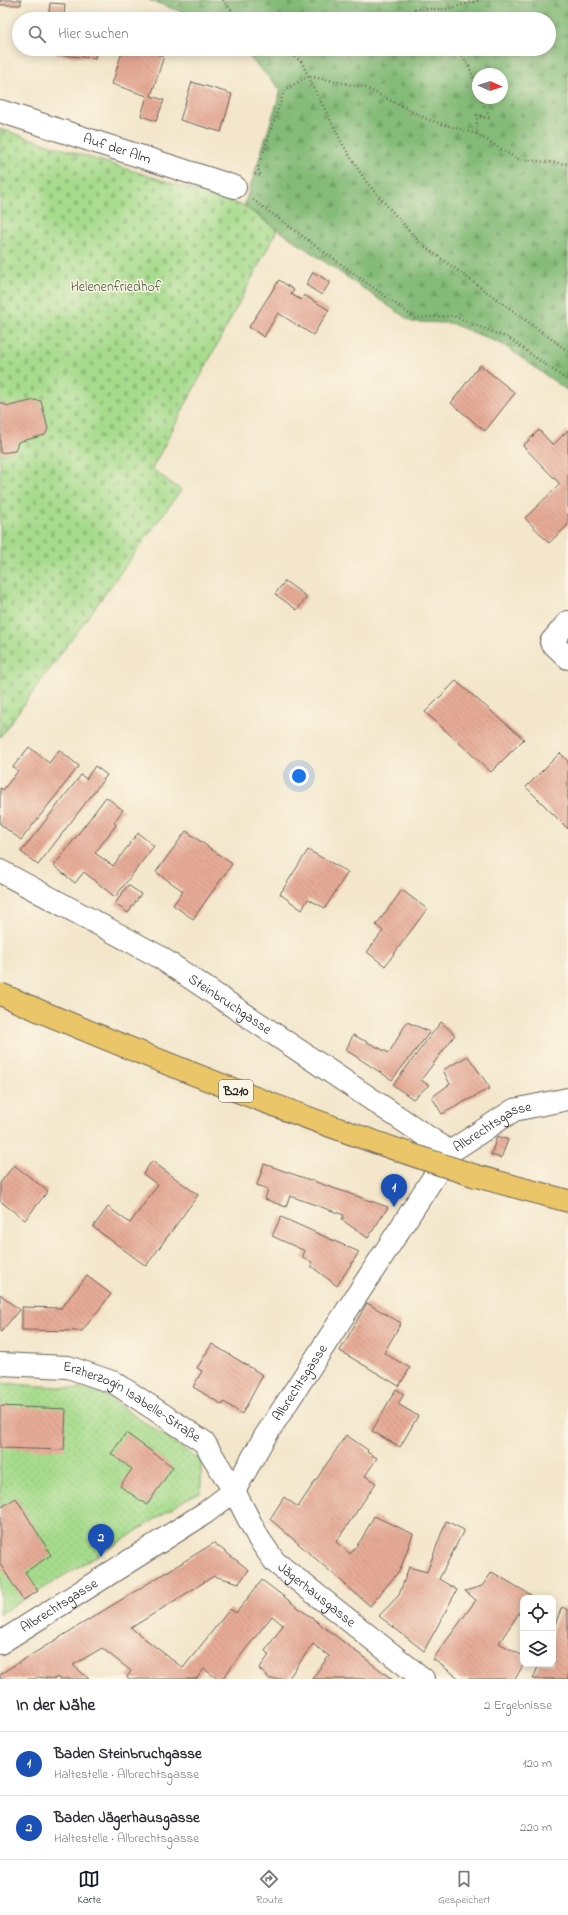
<!DOCTYPE html>
<html lang="de">
<meta charset="utf-8">
<style>
body{margin:0;font-family:"Indie Flower",sans-serif;background:#f7f7f7;color:#2b2b33}
.controls{position:absolute;right:12px;bottom:12px;display:grid;overflow:hidden;border-radius:8px;box-shadow:0 2px 10px #0003}
.controls button{width:36px;height:36px;display:grid;place-items:center;padding:0;border:0;border-bottom:1px solid #e1e1e2;background:#fff;color:#2b2b33;font:20px sans-serif}
.compass{position:absolute;left:472px;top:68px;width:36px;height:36px;border-radius:50%;background:#fff;box-shadow:0 2px 10px #0003;rotate:93deg}
.you{position:absolute;left:299px;top:776px;width:14px;height:14px;margin:-10px;border:3px solid #fff;border-radius:50%;background:#1a73e8;box-shadow:0 0 0 6px #1a73e833}
.badge{display:grid;place-items:center;width:26px;height:26px;border-radius:50%;background:#111827;color:#fff;font-size:13px;font-weight:700}
.pin{position:absolute;translate:-50% -33px;filter:drop-shadow(0 1px 2px #0008)}
.pin::after{content:'';position:absolute;top:21px;width:14px;height:12px;background:inherit;clip-path:polygon(0 0,100% 0,50% 100%)}
.list{margin:0;padding:0;list-style:none}
h2{display:flex;justify-content:space-between;align-items:center;height:52px;margin:0;padding:0 16px;font-size:17px}
h2 small{font-size:13px;font-weight:400;color:#7c7c81}
.list li{display:grid;grid-template-columns:26px 1fr auto;gap:12px;align-items:center;box-sizing:border-box;height:64px;padding:0 16px;border-top:1px solid #e1e1e2}
.list b{display:block;font-size:15px;white-space:nowrap}
.list p{margin:0;font-size:13px;white-space:nowrap;color:#7c7c81}
.list em{font-size:13px;font-style:normal;color:#7c7c81}
.icon{flex:none;width:22px;height:22px;fill:none;stroke:currentColor;stroke-width:2;stroke-linecap:round;stroke-linejoin:round}
.map{position:relative;flex:none;width:568px;height:1679px;overflow:hidden}
.search{position:absolute;background:#fff;box-shadow:0 2px 10px #0003;left:12px;right:12px;top:12px;height:44px;display:flex;align-items:center;gap:10px;box-sizing:border-box;padding:0 14px;border-radius:22px;color:#7c7c81;font-size:15px}
.sheet{height:180px;background:#fff}
nav{display:flex;justify-content:space-around;align-items:center;box-sizing:border-box;height:56px;border-top:1px solid #e1e1e2;background:#fff;font-size:11px;color:#7c7c81}
nav a{display:grid;justify-items:center;gap:2px}
nav .on{color:#111827}
.map>svg:first-child{display:block}
.forest{fill:url(#forest-firs);stroke:#506c4a;fill-rule:evenodd}
.cemetery{fill:url(#cemetery-stones);stroke:#617c54}
.park{fill:url(#park-dots);stroke:#617c54}
.building{fill:url(#building-back-hatch)}
.lines{fill:none;stroke-linecap:round;stroke-linejoin:round}
.minor-casing{stroke:#676359;stroke-width:24}
.major-casing{stroke:#676359;stroke-width:24}
.path{stroke:#676359;stroke-width:2.5;stroke-dasharray:1 3;stroke-linecap:butt}
.minor{stroke:#fff;stroke-width:22}
.major{stroke:#ebc669;stroke-width:22}
.major-bridge-casing{stroke:#676359;stroke-width:24;stroke-linecap:butt}
.major-bridge{stroke:#ebc669;stroke-width:22}
.labels{text-anchor:middle;dominant-baseline:central;stroke-width:3;stroke-linejoin:round;paint-order:stroke}
.shield{fill:#fcf5e5;stroke:#5f5d58;stroke-width:1}
.shield-label{font-size:13px;font-weight:bold;fill:#1c1c1c}
.street-label{font-size:14px;fill:#1c1c1c;stroke:#fcf5e5}
.park-label{font-size:14px;fill:#45553e;stroke:#fcf5e5}
</style>
<div class="map">
<svg width="568" height="1679" viewBox="0 0 568 1679">
<defs>
<pattern id="forest-firs" width="22" height="20" patternUnits="userSpaceOnUse"><rect width="22" height="20" fill="#84bb78"/><path d="M5 1l3.5 6h-7zM16 11l3.5 6h-7z" fill="#71a067"/></pattern>
<pattern id="cemetery-stones" width="16" height="16" patternUnits="userSpaceOnUse"><rect width="16" height="16" fill="#a6db8c"/><path d="M2 7V4a2 2 0 0 1 4 0v3zM10 15v-3a2 2 0 0 1 4 0v3z" fill="#8ebb78"/></pattern>
<pattern id="park-dots" width="8" height="8" patternUnits="userSpaceOnUse"><rect width="8" height="8" fill="#a6db8c"/><path d="M2 2h.1M6 6h.1" fill="none" stroke="#8ebb78" stroke-width="1.8" stroke-linecap="round"/></pattern>
<pattern id="building-back-hatch" width="6" height="6" patternUnits="userSpaceOnUse"><rect width="6" height="6" fill="#e6ab96"/><path d="M-1 5l2 2M0 0l6 6M5-1l2 2" fill="none" stroke="#c59381"/></pattern>
</defs>
<rect width="100%" height="100%" fill="#fcf5e5"/>
<filter id="ink" filterUnits="userSpaceOnUse"><feTurbulence type="fractalNoise" baseFrequency=".025" numOctaves="2"/><feDisplacementMap in="SourceGraphic" scale="8" xChannelSelector="R" yChannelSelector="G"/><feConvolveMatrix kernelMatrix="1 2 1 2 8 2 1 2 1" color-interpolation-filters="sRGB"/></filter>
<filter id="wash" filterUnits="userSpaceOnUse"><feTurbulence type="fractalNoise" baseFrequency=".012" numOctaves="4" result="noise"/><feDisplacementMap in="SourceGraphic" scale="16" xChannelSelector="R" yChannelSelector="G"/><feGaussianBlur stdDeviation="0.9" result="paint"/><feColorMatrix in="noise" values="0 0 0 0 0 0 0 0 0 0 0 0 0 0 0 0 0 1.4 0 .05"/><feComposite in="paint" operator="in"/></filter>
<g filter="url(#wash)">
<rect width="100%" height="100%" fill="#f3e6cb"/>
<path class="forest" d="M149 0H568V391L502 344 450 323 412 322 244 206 281 90 241 49H549V19H201ZM478 74H502V98H478Z"/>
<path class="cemetery" d="M0 129 244 206 277 230 152 469 181 490 0 737Z"/>
<path class="park" d="M0 1383 97 1390 201 1461V1492L186 1499 123 1540 0 1614Z"/>
<g id="blocks">
<path class="building" d="M0 0H21V5H0Z
M50 3 65 4 64 17 79 19H48Z
M56 49H96L95 58 56 55Z
M123 49H141L164 56 151 96 164 100 156 121 141 116 147 96 112 84Z
M192 82 232 94 221 132 180 120Z
M313 272 330 282 322 295 306 285Z
M279 280 294 290 291 294 301 300 304 295 329 310 313 335 278 313 264 337 249 327Z
M480 365 515 393 485 431 451 403Z
M35 400 41 401 48 429 45 435 18 442 15 451 0 453V403L9 406Z
M539 430 553 445 568 430V525L549 543 525 518 560 484 523 446Z
M285 581 307 597 297 610 275 594Z
M456 681 524 739 491 772 425 712Z
M29 747 49 763 59 750 79 766 21 840 0 824V788L3 790 18 771 13 767Z
M560 753 568 761V829L526 787Z
M95 766 107 775 38 865 21 852 81 775 86 779Z
M106 797 123 810 114 822 116 825 95 853 113 866 138 833 154 846 115 897 84 872 75 883 54 866Z
M186 831 232 864 193 919 173 905 183 891 156 872Z
M308 850 348 872 325 908 308 899 302 910 280 894Z
M128 885 141 894 128 913 115 904Z
M402 890 427 909 385 966 367 952 383 931 376 925Z
M407 1022 430 1032 392 1080 346 1050 353 1035 389 1053Z
M441 1022 455 1035 421 1080 429 1085 413 1099 393 1085Z
M468 1056 490 1088 442 1114 432 1097 450 1084 443 1070Z
M497 1136 508 1140 501 1158 491 1155Z
M152 1161 198 1195 146 1266 93 1227 108 1207 130 1223 158 1185 143 1174Z
M264 1164 388 1207 368 1238 342 1220 344 1215 290 1196 286 1207 265 1199 268 1189 257 1185Z
M14 1165 48 1191 25 1220 0 1201V1183Z
M281 1217 359 1252 337 1286 311 1266 312 1262 302 1258 305 1251 272 1236Z
M87 1276 111 1294 82 1331 22 1330V1307L61 1308Z
M0 1294 19 1310 1 1332 0 1331Z
M367 1303 401 1323 384 1353 410 1368 399 1386 340 1351Z
M212 1344 263 1375 242 1414 224 1402 223 1405 193 1387 202 1371 197 1368Z
M396 1389 404 1394 398 1404 418 1416 400 1447 372 1431Z
M0 1406 66 1409 64 1450 0 1448Z
M126 1433 173 1467 147 1505 120 1486 132 1469 111 1454Z
M346 1435 368 1450 367 1452 377 1458 365 1476 376 1483 336 1542 350 1554 361 1540 374 1516 413 1534 400 1570 370 1606 270 1519 284 1497 298 1507Z
M16 1498 51 1555 25 1572 38 1591 23 1600 0 1564V1508Z
M446 1521 464 1530 439 1579 457 1590 424 1651 379 1616 399 1595 409 1567 427 1572Z
M214 1543 249 1570 239 1583 214 1576 131 1628 183 1668 230 1609 236 1613 262 1580 392 1679H312L329 1656 313 1644 288 1679H270L259 1669 269 1655 265 1651 283 1625 272 1616 222 1679H218L204 1669 196 1679H130L127 1677 131 1671 102 1648 73 1665 89 1679H59L57 1677 54 1679 38 1677 35 1679H0V1674Z
M492 1572 531 1595 529 1598H523V1607L499 1643 523 1656 524 1664 515 1679H460L433 1659 476 1600 465 1591 482 1586Z
M562 1607 568 1610V1679H533L539 1664H553V1629Z"/>
</g>
</g>
<g filter="url(#ink)">
<use href="#blocks" fill-opacity="0" stroke="#676359" stroke-width="1"/>
<g class="lines">
<g class="minor-casing">
<g id="minor">
<path id="s1" d="M0 111 235 187"/>
<path d="M568 622 551 642 568 658"/>
<path id="s2" d="M0 871 158 956 450 1152"/>
<path id="s3" d="M0 1364 68 1367 115 1383 204 1442 234 1491 259 1539 275 1562 423 1679"/>
<path id="s4" d="M0 1643 205 1513 234 1491 264 1438 450 1152 514 1110 568 1099"/>
</g>
</g>
<g class="major-casing">
<path id="major" d="M476 1176 568 1201"/>
</g>
<path class="path" d="M223 0 239 19
M429 19 413 9H447L481 0
M458 49 469 66 478 90
M481 98 490 119 477 115V134L429 120 364 87 308 76 343 145 367 183 421 244 568 351
M477 134 517 159 568 164
M255 174 261 176 258 169 284 91 308 76 301 61 283 49
M253 200 415 318 453 316 510 339 568 381"/>
<use href="#minor" class="minor"/>
<use href="#major" class="major"/>
<g class="major-bridge-casing">
<path id="major-bridge" d="M0 994C156 1061 314 1124 476 1176"/>
</g>
<use href="#major-bridge" class="major-bridge"/>
</g>
</g>
<g class="labels">
<rect class="shield" x="219" y="1080" width="34" height="22" rx="3"/>
<g class="shield-label">
<text x="236" y="1091">B210</text>
</g>
<g class="street-label">
<text stroke="none"><textPath href="#s1" startOffset="123">Auf der Alm</textPath></text>
<text stroke="none"><textPath href="#s2" startOffset="266">Steinbruchgasse</textPath></text>
<text stroke="none"><textPath href="#s4" startOffset="731">Albrechtsgasse</textPath></text>
<text stroke="none"><textPath href="#s4" startOffset="406">Albrechtsgasse</textPath></text>
<text stroke="none"><textPath href="#s3" startOffset="141">Erzherzogin Isabelle-Straße</textPath></text>
<text stroke="none"><textPath href="#s3" startOffset="417">Jägerhausgasse</textPath></text>
<text stroke="none"><textPath href="#s4" startOffset="70">Albrechtsgasse</textPath></text>
</g>
<g class="park-label">
<text x="116" y="287">Helenenfriedhof</text>
</g>
</g>
</svg>
<div class="controls">
<button><svg class="icon" aria-label="locate" viewBox="0 0 24 24"><circle cx="12" cy="12" r="6"/><path d="M12 2v4M12 18v4M2 12h4M18 12h4"/></svg></button>
<button><svg class="icon" aria-label="layers" viewBox="0 0 24 24"><path d="M12 4l9 5-9 5-9-5zM3 14l9 5 9-5"/></svg></button>
</div>
<svg class="compass" viewBox="-18 -18 36 36"><path d="M0-13l5 13h-10z" fill="#e53935"/><path d="M0 13l5-13h-10z" fill="#7c7c81"/></svg>
<div class="you"></div>
<div class="pin badge" style="left:394px;top:1207px;background:#1a4fb4">1</div>
<div class="pin badge" style="left:101px;top:1557px;background:#1a4fb4">2</div>
<div class="search"><svg class="icon" aria-label="search" viewBox="0 0 24 24"><circle cx="10" cy="10" r="6"/><path d="M15 15l6 6"/></svg>Hier suchen</div>
</div>
<section class="sheet">
<h2>In der Nähe<small>2 Ergebnisse</small></h2>
<ul class="list">
<li><span class="badge" style="background:#1a4fb4">1</span><div><b>Baden Steinbruchgasse</b><p>Haltestelle · Albrechtsgasse</p></div><em>120 m</em></li>
<li><span class="badge" style="background:#1a4fb4">2</span><div><b>Baden Jägerhausgasse</b><p>Haltestelle · Albrechtsgasse</p></div><em>220 m</em></li>
</ul>
</section>
<nav>
<a class="on"><svg class="icon" aria-label="map" viewBox="0 0 24 24"><path d="M3 6l6-2 6 2 6-2v14l-6 2-6-2-6 2zM9 4v14M15 6v14"/></svg>Karte</a>
<a><svg class="icon" aria-label="directions" viewBox="0 0 24 24"><path d="M12 3l9 9-9 9-9-9zM9 14v-3h6M13 9l2 2-2 2"/></svg>Route</a>
<a><svg class="icon" aria-label="saved" viewBox="0 0 24 24"><path d="M7 4h10v16l-5-4-5 4z"/></svg>Gespeichert</a>
</nav>
